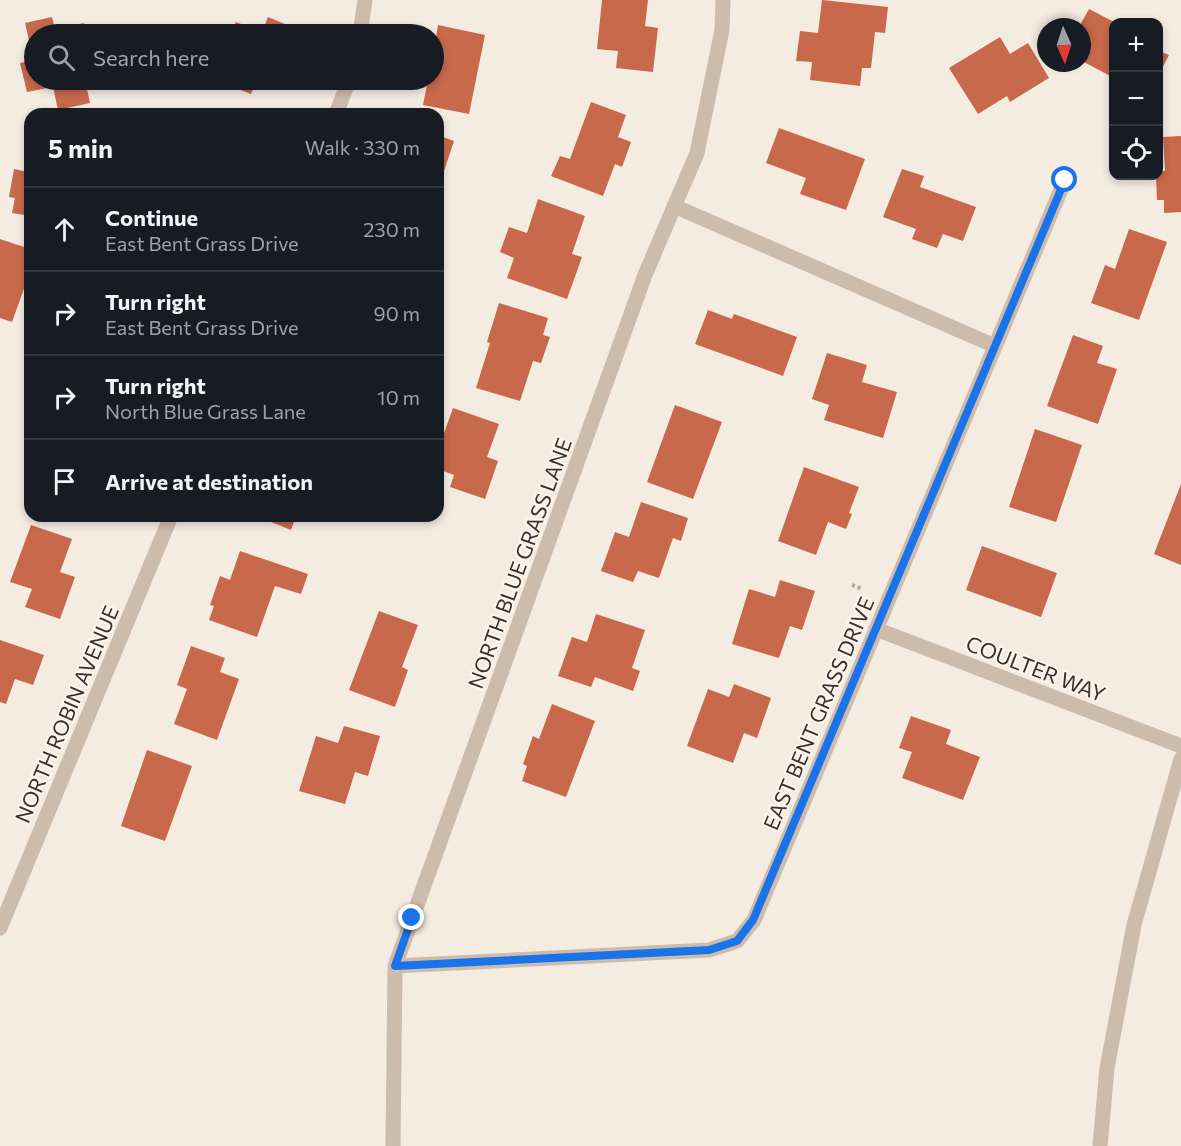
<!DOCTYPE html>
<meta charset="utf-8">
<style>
body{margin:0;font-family:Commissioner,sans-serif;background:#20242c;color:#f1f3f6}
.controls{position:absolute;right:18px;top:18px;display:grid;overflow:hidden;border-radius:12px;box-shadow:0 3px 9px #0003}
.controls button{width:54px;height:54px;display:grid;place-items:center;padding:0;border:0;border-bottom:2px solid #363941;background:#171b24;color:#f1f3f6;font:30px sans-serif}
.compass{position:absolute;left:1037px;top:18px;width:54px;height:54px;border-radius:50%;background:#171b24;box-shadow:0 3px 9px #0003;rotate:177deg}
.stop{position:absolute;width:18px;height:18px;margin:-14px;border:4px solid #1a73e8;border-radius:50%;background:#fff}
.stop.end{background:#1a73e8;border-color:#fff;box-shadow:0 2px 6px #0008}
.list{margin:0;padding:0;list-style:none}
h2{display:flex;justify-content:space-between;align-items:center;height:78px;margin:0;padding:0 24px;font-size:26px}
h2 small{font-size:20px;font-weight:400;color:#9ea1a6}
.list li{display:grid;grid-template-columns:39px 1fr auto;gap:18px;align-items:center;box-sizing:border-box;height:84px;padding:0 24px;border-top:2px solid #363941}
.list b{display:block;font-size:22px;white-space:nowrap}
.list p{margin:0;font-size:20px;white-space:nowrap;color:#9ea1a6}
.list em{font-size:20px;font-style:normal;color:#9ea1a6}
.icon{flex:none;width:33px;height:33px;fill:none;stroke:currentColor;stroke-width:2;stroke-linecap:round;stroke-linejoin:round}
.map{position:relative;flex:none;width:1181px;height:1146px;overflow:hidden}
.search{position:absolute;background:#171b24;box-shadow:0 3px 9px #0003;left:24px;top:24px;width:420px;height:66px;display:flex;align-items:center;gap:15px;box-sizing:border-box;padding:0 21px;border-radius:33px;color:#9ea1a6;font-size:22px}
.panel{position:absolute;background:#171b24;box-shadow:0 3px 9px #0003;left:24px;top:108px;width:420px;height:414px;border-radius:18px}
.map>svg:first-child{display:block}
.building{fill:#c8694b}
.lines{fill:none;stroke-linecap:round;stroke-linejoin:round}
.path{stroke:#b9a596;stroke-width:4;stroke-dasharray:3 3;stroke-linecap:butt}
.street{stroke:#cdbbac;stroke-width:15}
.route{stroke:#1a73e8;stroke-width:8}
.labels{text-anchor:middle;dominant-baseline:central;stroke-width:4.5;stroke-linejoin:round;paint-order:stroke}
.street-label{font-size:21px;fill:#3b302b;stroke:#fbf5ee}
</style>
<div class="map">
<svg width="1181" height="1146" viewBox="0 0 1181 1146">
<rect width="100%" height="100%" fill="#f4ebe1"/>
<path class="building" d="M602 0H648L645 26 658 28 653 72 616 68 618 51 597 49Z
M822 0 888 7 885 33 875 32 871 68H862L860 86 810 80 812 62 796 61 800 31 818 33Z
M1089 9 1114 22V78L1082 61V27H1079Z
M52 17 55 29 84 23 86 34H34V80H85L90 103 58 110 53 87 27 92 20 63 30 61 27 46 30 45 25 23Z
M268 17 297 29 295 34H231L236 22 262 32Z
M438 25 485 35 469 114 423 105 428 80H434V50Z
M1000 37 1010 54 1028 43 1049 78 1010 102 1007 96 978 114 949 68Z
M1158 50 1169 55 1158 76Z
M214 80H257L251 94Z
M591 102 626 115 618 137 631 142 622 167 615 164 603 196 551 176 560 156 570 159Z
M779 128 865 159 846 210 800 194 806 178 766 163Z
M438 135 454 141 438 189Z
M1181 136V212L1164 213V200H1157L1156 176H1158V171H1165L1163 137Z
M29 167H30V216L12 213 15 198 9 197 14 169 28 172Z
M902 169 924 176 920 187 976 207 963 241 943 234 937 248 912 239 916 229 883 217Z
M538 199 585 216 572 254 582 257 567 299 507 278 514 258 500 252 509 227 527 233Z
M1129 229 1167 242 1139 320 1091 303 1105 265 1115 269Z
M0 239 30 249V272L12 322 0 318Z
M499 303 548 318 543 335 550 337 541 363 533 361 520 401 476 388 490 343 487 342Z
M708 310 732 319 734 314 797 337 783 376 695 344Z
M1073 335 1103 346 1097 363 1117 369 1098 424 1047 406Z
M827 353 867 365 862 382 897 392 883 438 824 420 829 405 812 399Z
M675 405 722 422 693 499 647 482Z
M453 408 499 424 487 457 498 461 485 499 450 487 454 475 438 469V450Z
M1035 429 1082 445 1056 522 1009 507Z
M804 467 859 487 849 513 852 514 846 529 828 522 816 555 778 541Z
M1181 484V565L1154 554Z
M641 502 688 518 681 541 673 538 659 578 638 571 633 582 601 571 615 532 629 537Z
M256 516H296L291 530Z
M31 525 72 539 60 572 75 577 60 619 25 607 32 589 10 582Z
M982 546 1057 573 1041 617 966 590Z
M240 551 308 574 301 594 275 586 257 637 209 620 214 606 210 605 220 576 230 580Z
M780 580 815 591 802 630 790 626 779 658 732 644 749 589 775 597Z
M379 611 418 625 402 667 408 670 395 707 349 690Z
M596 614 645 630 632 668 640 671 633 691 595 677 591 687 558 676 572 637 587 642Z
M0 640 44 655 33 685 15 679 6 704 0 702Z
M191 646 225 658 220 672 239 679 217 740 174 724 187 689 177 685Z
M734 684 771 698 757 738 744 733 733 763 687 746 708 689 729 697Z
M552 704 595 721 566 797 522 781 527 766 523 764 533 736 539 739Z
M911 716 951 730 946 744 980 757 963 800 902 778 912 752 899 748Z
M344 726 380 736 368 776 355 772 345 804 299 791 316 736 338 743Z
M147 750 192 766 165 841 121 826Z"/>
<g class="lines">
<path class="path" d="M852 585 862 589"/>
<path class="street" d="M360 34 365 0
M336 114 349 80
M674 206 995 346
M876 629 1181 746
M0 928 171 516
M395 966 709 950 737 941 754 920 1065 180
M393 1146 395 966 645 275 697 153 722 30 723 0
M1100 1146 1107 1068 1134 925 1181 759"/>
</g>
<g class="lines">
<path class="route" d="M412 918 395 966 709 950 737 941 753 920 1065 180"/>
</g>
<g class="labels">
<g class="street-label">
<text transform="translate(519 563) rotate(-70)">NORTH BLUE GRASS LANE</text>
<text transform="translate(1036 668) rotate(21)">COULTER WAY</text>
<text transform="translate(818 713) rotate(-67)">EAST BENT GRASS DRIVE</text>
<text transform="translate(66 714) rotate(-67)">NORTH ROBIN AVENUE</text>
</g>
</g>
</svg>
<div class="controls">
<button>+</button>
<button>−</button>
<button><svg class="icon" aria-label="locate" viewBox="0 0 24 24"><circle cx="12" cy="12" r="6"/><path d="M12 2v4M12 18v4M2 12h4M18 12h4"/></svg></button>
</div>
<svg class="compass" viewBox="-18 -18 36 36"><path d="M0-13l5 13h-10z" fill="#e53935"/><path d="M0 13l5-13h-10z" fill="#9ea1a6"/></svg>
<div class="stop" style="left:1065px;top:180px"></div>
<div class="stop end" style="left:412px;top:918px"></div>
<div class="search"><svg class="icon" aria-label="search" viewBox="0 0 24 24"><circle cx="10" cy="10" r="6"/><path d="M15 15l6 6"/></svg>Search here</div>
<section class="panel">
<h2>5 min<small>Walk · 330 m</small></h2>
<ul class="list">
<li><svg class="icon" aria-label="ahead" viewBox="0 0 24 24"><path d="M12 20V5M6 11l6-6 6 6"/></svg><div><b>Continue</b><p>East Bent Grass Drive</p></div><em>230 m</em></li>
<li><svg class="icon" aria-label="right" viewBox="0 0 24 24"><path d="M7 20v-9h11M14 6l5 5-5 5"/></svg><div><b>Turn right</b><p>East Bent Grass Drive</p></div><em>90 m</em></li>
<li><svg class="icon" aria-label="right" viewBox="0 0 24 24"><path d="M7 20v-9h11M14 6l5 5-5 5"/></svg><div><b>Turn right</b><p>North Blue Grass Lane</p></div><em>10 m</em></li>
<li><svg class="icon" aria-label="arrive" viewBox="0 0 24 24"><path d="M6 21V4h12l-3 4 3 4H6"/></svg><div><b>Arrive at destination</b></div></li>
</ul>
</section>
</div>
